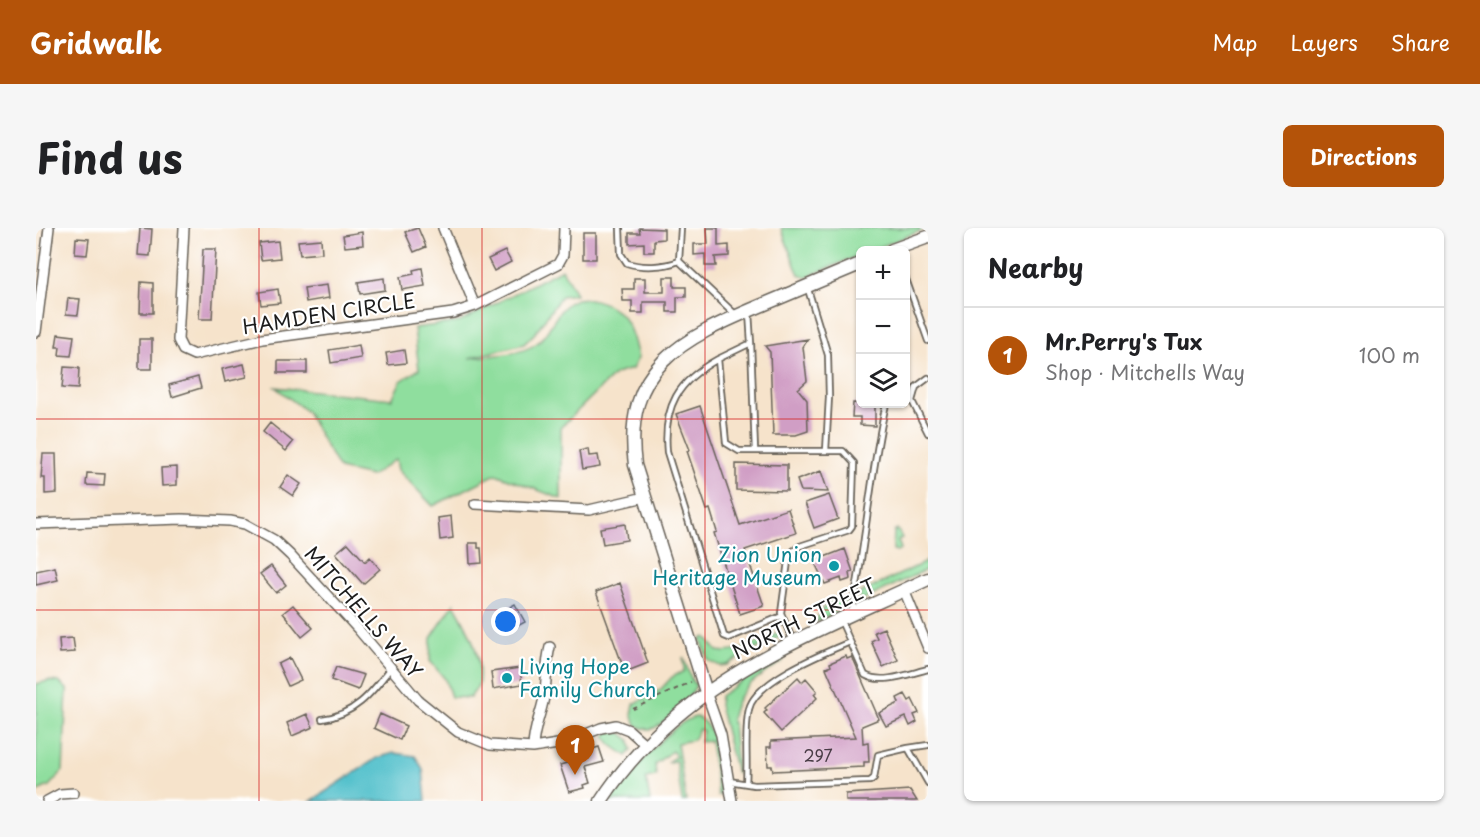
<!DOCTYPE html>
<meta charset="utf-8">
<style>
body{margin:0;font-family:"Playpen Sans",sans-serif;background:#f6f6f6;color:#202124}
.controls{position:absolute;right:18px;top:18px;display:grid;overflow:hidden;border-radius:9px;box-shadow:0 2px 4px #0004}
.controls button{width:54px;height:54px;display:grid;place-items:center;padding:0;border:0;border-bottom:2px solid #e0e0e0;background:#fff;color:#202124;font:30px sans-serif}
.you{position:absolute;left:470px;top:394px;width:21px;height:21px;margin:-15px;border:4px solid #fff;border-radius:50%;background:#1a73e8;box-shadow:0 0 0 9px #1a73e833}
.badge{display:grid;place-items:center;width:39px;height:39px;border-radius:50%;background:#b45309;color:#fff;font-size:20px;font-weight:700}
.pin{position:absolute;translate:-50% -50px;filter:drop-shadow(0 2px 3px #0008)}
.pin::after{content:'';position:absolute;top:32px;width:21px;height:18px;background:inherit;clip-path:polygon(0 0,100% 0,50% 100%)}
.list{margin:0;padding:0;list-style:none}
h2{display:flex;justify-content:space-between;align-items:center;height:78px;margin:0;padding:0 24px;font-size:26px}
h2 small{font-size:20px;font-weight:400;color:#757577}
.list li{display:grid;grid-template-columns:39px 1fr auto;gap:18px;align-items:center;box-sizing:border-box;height:96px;padding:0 24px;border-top:2px solid #e0e0e0}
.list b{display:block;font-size:22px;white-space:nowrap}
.list p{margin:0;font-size:20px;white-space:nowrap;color:#757577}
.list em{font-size:20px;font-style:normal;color:#757577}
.icon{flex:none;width:33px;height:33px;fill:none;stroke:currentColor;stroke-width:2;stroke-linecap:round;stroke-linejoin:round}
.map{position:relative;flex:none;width:892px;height:573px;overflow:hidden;border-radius:9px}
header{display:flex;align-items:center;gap:36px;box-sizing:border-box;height:84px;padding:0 30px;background:#b45309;color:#fff}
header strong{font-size:28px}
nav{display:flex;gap:33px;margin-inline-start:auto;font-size:21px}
.intro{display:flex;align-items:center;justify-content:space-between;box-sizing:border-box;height:144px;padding:0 36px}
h1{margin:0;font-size:42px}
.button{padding:15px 27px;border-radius:9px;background:#b45309;color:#fff;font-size:21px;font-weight:700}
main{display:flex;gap:36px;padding:0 36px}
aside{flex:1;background:#fff;border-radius:9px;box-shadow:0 2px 4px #0004}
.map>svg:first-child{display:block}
.green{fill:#8fde9e;stroke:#567d5d;stroke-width:1.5}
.water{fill:#54c1cc;stroke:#386e74;stroke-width:1.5}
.building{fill:#d09ec5}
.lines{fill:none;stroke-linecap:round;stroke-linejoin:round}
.service-casing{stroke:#686259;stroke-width:8}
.minor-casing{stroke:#686259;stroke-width:12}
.tertiary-casing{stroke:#686259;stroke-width:15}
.path{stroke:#686259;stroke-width:2;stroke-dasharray:4.5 4.5;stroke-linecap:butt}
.service{stroke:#fff;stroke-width:4.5}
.minor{stroke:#fff;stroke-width:9}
.tertiary{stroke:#fff;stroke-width:12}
.grid{fill:none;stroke:#d62828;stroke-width:1.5;stroke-opacity:0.55}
.culture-dot{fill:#0f9aa8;stroke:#fff;stroke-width:2}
.labels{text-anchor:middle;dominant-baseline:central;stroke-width:4.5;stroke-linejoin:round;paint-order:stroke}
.number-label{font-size:16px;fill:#493c46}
.street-label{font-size:20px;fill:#1c1c1c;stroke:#fff}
.culture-label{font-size:20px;fill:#0d838f;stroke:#fff;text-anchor:end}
</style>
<header>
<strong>Gridwalk</strong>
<nav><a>Map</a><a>Layers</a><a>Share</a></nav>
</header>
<div class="intro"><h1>Find us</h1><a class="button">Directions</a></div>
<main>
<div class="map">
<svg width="892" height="573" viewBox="0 0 892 573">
<rect width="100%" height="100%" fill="#fff"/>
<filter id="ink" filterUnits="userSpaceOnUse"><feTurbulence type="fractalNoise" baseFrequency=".0167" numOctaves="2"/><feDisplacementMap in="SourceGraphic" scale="12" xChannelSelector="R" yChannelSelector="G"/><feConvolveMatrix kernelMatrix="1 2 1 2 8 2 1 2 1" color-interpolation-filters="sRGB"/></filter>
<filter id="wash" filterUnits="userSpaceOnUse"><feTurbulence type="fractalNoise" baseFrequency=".008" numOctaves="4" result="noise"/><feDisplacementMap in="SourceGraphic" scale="24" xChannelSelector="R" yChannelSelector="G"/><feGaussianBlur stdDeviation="1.35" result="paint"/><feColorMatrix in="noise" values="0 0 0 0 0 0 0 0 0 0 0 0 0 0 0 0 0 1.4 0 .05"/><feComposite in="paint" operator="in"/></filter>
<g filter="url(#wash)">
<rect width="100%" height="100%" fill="#f6e3cb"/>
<path class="green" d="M745 0H892L836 22H824V27L770 49 763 46 760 40Z
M526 41 540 66 525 68 499 105 488 116 433 130C453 127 482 128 500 116 513 107 519 85 531 76 546 64 573 74 585 87 595 98 599 116 602 130L596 141 579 146 525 199V271L460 246 397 278 362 242 360 231 335 248 303 241 270 183 239 159 356 171 365 153 383 141 378 100 424 94Z
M861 301 866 310 862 312 865 321 861 323 857 322 858 304Z
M892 333V341L827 372 823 371 824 365Z
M802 370 809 374V380L778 395 790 376Z
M418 376C431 398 446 426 443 453 443 459 437 465 434 470L415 469 409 451 394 433 395 410Z
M743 404 746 407 691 437 684 438 672 432 665 411 670 409 681 423C703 427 724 413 743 404Z
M647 429 657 455H660C659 467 629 495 618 500 611 503 605 500 600 497L596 486 598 476 624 462 636 449 648 443Z
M747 429V433C721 450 698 461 695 495H697L701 542 706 544 700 545 683 477 684 468 710 450Z
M12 453 23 454 31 461 27 543 13 558 0 564V456Z
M660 489C683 497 684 546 685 567H682L674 513 664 514 667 503 663 501 657 512 641 515 650 573H646L640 533 631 534 640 528 636 523 619 536 620 548 610 550 614 573H573C588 553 636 492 660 489Z
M573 503 585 505 594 512 596 522 591 528 574 516 569 508Z"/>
<path class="water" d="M358 525 379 528 387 541 390 573H275L341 530Z"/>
<g id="blocks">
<path class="building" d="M104 0 116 1 114 28 102 27Z
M382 0 390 19 378 24 369 4Z
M603 0 628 1V11L618 12V24H608V15L593 16V5H604Z
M671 0H682V18L693 17V28L679 29 680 38H669V26L658 27V16H672Z
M326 4 327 17 309 19 307 7Z
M547 5H560V31H547Z
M40 10 53 11 51 27 39 26Z
M285 11 286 25 264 27 262 13Z
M242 13 244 30 225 32 223 15Z
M167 21H180L176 91H163Z
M469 23 475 34 458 43 452 31Z
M386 40 389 58 366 62 364 49 378 46 377 42Z
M628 49H638V59H650V69H641V84H631V74H607V85H596V73H587L586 61H598V50H609V64H628Z
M348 50 349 62 324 66 322 54Z
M105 54 117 55V85H104Z
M291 57 293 70 270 74 268 60Z
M242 61 244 75 225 77 223 64Z
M32 70 44 71 42 87 30 86Z
M22 106 38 108 35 128 23 127 24 119H20Z
M103 111H116V141H103Z
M772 111 767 119 771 153 762 161 771 172 772 203 760 207H737L734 124 729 118Z
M323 117 325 130 295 135 293 122Z
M368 122 370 135 352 137 350 125Z
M242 133H271V145H242Z
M208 136 211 149 189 154 186 141Z
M28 139 43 140 42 161 26 160Z
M162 149 165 160 136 169 133 157Z
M817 175 839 176V198L824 197V189H816Z
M664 178 704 297 752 281 760 305 709 322 728 378 704 386 678 305 681 304 674 281 671 282 651 223 654 222 640 186Z
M234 195 257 214 250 223 227 204Z
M552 221 553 228 562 227 564 239 546 242 543 223Z
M7 226H20L21 265 9 266V250H5Z
M700 236 751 237V263L700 262Z
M141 239V257L126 258 125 240Z
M785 243 792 264 765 263 761 252Z
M51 245 69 246 68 258 50 257Z
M252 247 265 256 257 268 244 259Z
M793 267 802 291 778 300 769 275Z
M415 288 417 310 404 312 402 290Z
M589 296 591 312 567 316 564 300Z
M312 315 329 334 334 329 344 341 327 356 300 325Z
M433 315H442V320H445L446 335 434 336Z
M809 321 817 344 814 345 815 351 806 354 805 350 789 356 778 333Z
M235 338 250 357 240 365 224 346Z
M19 339 22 352 0 357V343Z
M584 355 612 435 589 444 560 364Z
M479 376 489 394 474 402 465 384Z
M257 377 277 400 266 409 247 385Z
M848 400 862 432 847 439 835 413 841 410 838 404Z
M37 410 39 424 24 425 23 411Z
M810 428 811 431 816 429 843 491 826 498 827 515 832 514 833 534H828V539L737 543 736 538H732L731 519H735V513L820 509 790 440 795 438 794 435Z
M254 430 265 452 252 458 242 436Z
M300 439 328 447 322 462 295 452Z
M484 440 486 456 457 461 455 444Z
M762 449 766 454 770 450 781 463 778 466 781 470 745 504 728 485 731 482 729 480Z
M869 466 873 473 876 471 883 485 878 487 881 494 874 498 870 489 850 498 843 485 863 475 861 470Z
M271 486 277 499 256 508 251 495Z
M344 486 370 498 364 512 338 500Z
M563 519 568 534 549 539 554 555 548 557 549 560 533 564 524 537 544 531 543 525Z
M874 562 881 573H810V566Z"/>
</g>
</g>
<g filter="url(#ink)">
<use href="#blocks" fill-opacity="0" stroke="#686259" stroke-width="1.5"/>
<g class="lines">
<g class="service-casing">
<path id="service" d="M584 0 585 26 591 35C606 40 628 39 643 33
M643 33 699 86
M643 33 645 0
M870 51 892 113
M771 58 792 127 793 169 790 223
M713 84 715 115 682 131 690 215 703 223H807L818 235 816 298 813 302 764 318 753 326 745 385 757 413
M715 115 719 223
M682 131C642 153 627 178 631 224L688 408 693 410 746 388
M892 150 880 159 876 173 892 205
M816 384C830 315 834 245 850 176
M805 393 829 447C846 457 875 445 892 441
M286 491C318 487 335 466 354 441
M892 517 872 520 892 555
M693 553 718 557 834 553 838 550 842 527 872 520
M710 555C712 533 708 502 713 481 720 452 788 425 814 414"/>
</g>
<g class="minor-casing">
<path id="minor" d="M148 0 142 112 147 122 158 127 226 111 417 85 439 78 522 36 527 27 528 0
M407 0 439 78
M0 104 13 0
M439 276 553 282 609 269
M0 296 146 291 194 293 209 296 238 312 254 327 322 401 382 472 422 504 454 517 497 520 528 515 565 500 580 497 593 502 611 518
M868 362 892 420
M670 464 685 507 696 573
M497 520C497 499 507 483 509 463 511 448 510 434 514 419
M11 573 24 566 38 565"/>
</g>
<g class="tertiary-casing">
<path id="tertiary" d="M856 22 892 9
M670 464 599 237C586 139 646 111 724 78 757 64 791 50 824 36
M565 573C643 453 769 409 892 351"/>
</g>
<path class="path" d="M597 481 655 454"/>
<use href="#service" class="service"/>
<use href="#minor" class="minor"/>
<use href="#tertiary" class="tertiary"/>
</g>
</g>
<path class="grid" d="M223 0V573M446 0V573M669 0V573M0 191H892M0 382H892"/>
<g class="culture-dot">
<circle cx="798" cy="338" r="6"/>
<circle cx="471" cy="450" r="6"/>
</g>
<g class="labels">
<g class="number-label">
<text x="782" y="527">297</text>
</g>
<g class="street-label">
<text transform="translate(293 85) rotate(-9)">HAMDEN CIRCLE</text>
<text transform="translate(328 384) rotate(49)">MITCHELLS WAY</text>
<text transform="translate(768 390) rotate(-26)">NORTH STREET</text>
</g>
<g class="culture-label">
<text x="786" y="326">Zion Union<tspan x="786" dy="23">Heritage Museum</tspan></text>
<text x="483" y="438" text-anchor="start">Living Hope<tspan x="483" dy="23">Family Church</tspan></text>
</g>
</g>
</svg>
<div class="controls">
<button>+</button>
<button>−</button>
<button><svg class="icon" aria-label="layers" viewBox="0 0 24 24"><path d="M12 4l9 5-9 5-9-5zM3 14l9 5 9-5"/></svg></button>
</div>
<div class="you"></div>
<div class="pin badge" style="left:539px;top:547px">1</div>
</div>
<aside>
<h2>Nearby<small></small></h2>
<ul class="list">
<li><span class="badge">1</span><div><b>Mr.Perry's Tux</b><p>Shop · Mitchells Way</p></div><em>100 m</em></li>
</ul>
</aside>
</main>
